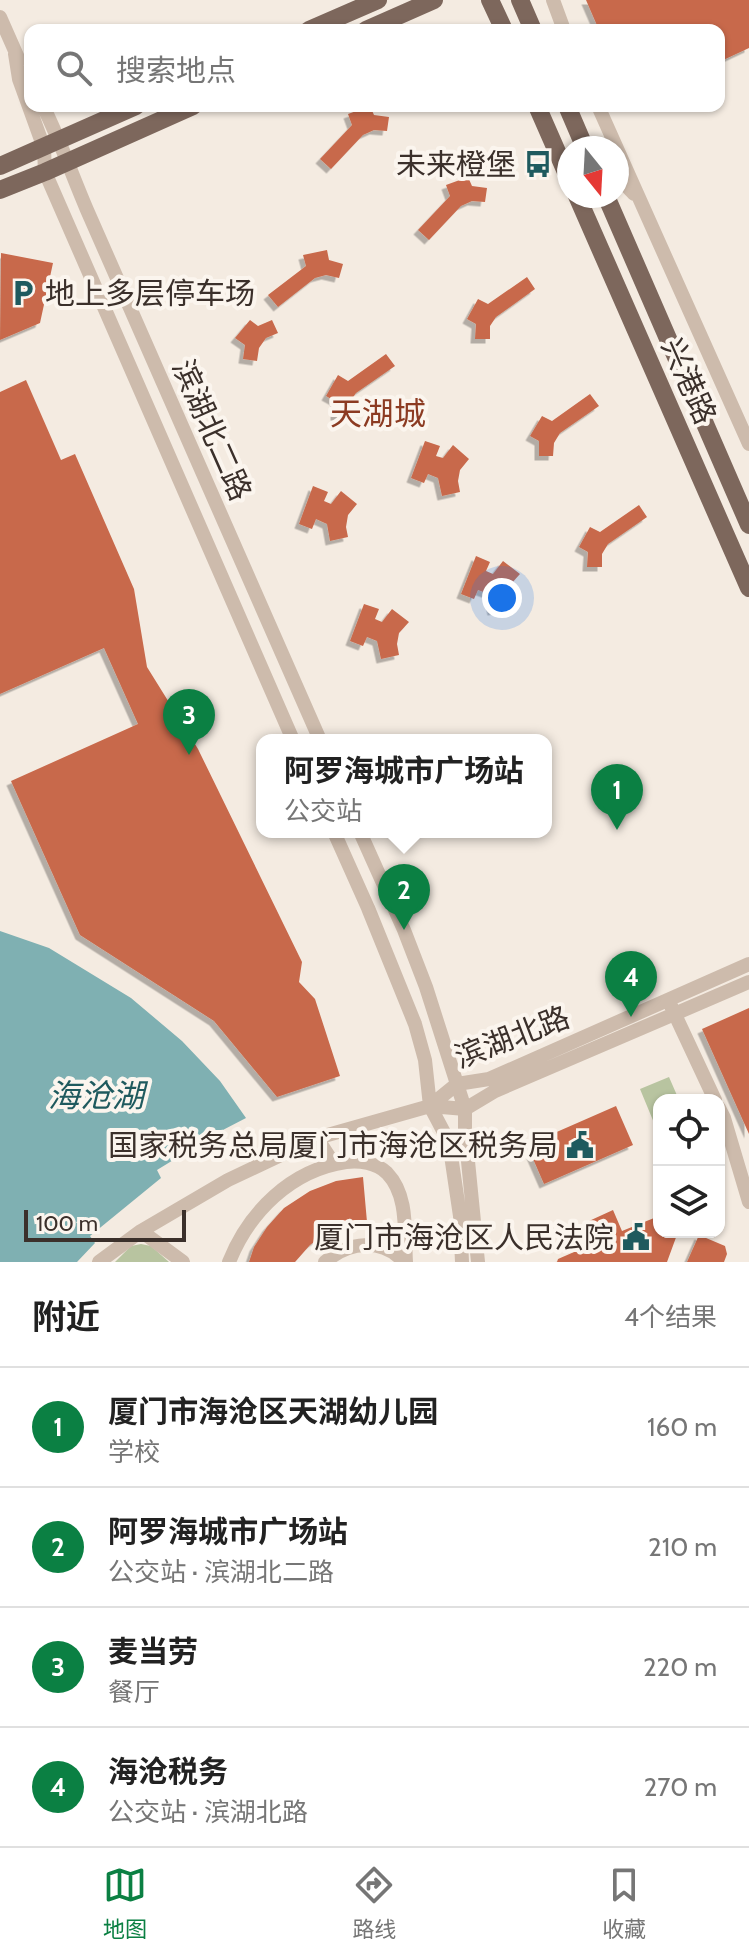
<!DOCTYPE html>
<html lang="zh">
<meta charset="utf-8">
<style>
body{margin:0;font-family:Cabin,"Noto Sans SC",sans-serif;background:#f6f6f6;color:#222}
.controls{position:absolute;right:24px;bottom:24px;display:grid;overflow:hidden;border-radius:16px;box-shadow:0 2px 6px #0004}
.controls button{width:72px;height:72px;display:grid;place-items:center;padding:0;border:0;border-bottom:2px solid #e0e0e0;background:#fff;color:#222;font:40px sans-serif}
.compass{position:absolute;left:557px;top:136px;width:72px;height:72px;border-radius:50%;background:#fff;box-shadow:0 2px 6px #0004;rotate:162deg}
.scale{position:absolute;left:24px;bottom:20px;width:162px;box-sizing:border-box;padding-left:8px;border:4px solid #3b302b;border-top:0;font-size:22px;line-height:28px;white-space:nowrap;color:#3b302b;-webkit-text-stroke:6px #fbf5ee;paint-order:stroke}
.you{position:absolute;left:502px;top:598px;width:28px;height:28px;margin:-20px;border:6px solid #fff;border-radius:50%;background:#1a73e8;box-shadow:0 0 0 12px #1a73e833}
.badge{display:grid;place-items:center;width:52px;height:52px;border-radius:50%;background:#0b8043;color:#fff;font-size:26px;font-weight:700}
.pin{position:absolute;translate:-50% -66px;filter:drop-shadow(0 2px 4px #0008)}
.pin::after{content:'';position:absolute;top:42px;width:28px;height:24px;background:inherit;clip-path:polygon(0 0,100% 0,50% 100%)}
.popup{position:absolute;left:256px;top:734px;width:296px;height:104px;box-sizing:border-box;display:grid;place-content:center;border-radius:16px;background:#fff;filter:drop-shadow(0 2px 6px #0005);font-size:26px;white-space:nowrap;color:#767676}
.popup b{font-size:30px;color:#222}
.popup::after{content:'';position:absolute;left:50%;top:100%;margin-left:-16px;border:16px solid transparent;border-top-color:#fff}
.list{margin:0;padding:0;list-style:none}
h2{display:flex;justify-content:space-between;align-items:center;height:104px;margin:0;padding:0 32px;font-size:34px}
h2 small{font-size:26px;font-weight:400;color:#767676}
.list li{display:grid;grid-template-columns:52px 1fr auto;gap:24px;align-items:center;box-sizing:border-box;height:120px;padding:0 32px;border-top:2px solid #e0e0e0}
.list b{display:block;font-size:30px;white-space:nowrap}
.list p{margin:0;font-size:26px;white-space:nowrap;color:#767676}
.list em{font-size:26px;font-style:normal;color:#767676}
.icon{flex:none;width:44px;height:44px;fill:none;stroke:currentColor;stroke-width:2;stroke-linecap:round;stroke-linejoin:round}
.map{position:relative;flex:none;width:749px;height:1262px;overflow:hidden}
.search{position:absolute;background:#fff;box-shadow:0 2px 6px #0004;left:24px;right:24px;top:24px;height:88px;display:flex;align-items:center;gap:20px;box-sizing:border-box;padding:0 28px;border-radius:16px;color:#767676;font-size:30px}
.sheet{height:584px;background:#fff}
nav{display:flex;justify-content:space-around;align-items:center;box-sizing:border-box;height:112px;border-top:2px solid #e0e0e0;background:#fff;font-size:22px;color:#767676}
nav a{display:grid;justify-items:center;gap:4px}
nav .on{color:#0b8043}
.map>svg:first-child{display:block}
.green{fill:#b8c4a0}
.water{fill:#7fb0b2}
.building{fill:#c8694b;filter:url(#shadow)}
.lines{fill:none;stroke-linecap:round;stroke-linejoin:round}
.minor{stroke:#cdbbac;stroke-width:14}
.major{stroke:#7d675c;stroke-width:18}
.labels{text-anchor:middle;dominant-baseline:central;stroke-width:8;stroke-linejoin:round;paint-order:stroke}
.poi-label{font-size:30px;fill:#3b302b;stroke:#fbf5ee;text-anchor:end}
.street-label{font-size:30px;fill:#3b302b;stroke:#fbf5ee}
.neighbourhood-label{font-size:32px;fill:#8c3b22;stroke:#fbf5ee}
.water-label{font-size:32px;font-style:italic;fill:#1f5a5e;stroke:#fbf5ee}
</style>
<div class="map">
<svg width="749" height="1262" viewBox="0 0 749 1262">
<defs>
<filter id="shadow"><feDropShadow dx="-4.5" dy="4.5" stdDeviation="0" flood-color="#0004"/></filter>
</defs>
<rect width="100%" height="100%" fill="#f4ebe1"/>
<path class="green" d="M669 1077 679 1100H659V1135L640 1089Z
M141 1244 151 1246 169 1262H115L131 1246Z"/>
<path class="water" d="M0 931 49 948 131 998 182 1041 220 1081 246 1118 219 1132 157 1170 161 1178 90 1236 95 1243 77 1262H0Z"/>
<path class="building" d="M586 0H749V48L719 62V30H599Z
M370 106 374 115 389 117 387 131 374 130 363 135 331 169 320 159 352 125 348 114Z
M468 177 472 186 487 188 485 202 472 201 461 206 429 240 418 230 450 196 446 185Z
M327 250 329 260 343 264 339 278 326 275 315 278 278 307 268 295 306 266 303 255Z
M1 253 53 263 40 323 0 340Z
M527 277 535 289 496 317 490 326V339H475L476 324 467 319 478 299 488 304Z
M250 320 258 326 272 320 278 333 266 338 259 348 257 361 243 359 245 345 235 338Z
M386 354 395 366 356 393 349 403V416H335V401L326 396 338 375 348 381Z
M26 380 61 460 75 454 134 589 147 667 198 749 302 962 299 982 315 999 340 1076 277 1097 214 1021 80 935 11 781 138 724 104 648 0 694V392Z
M590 394 599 406 560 433 554 443 553 456H539V441L530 436 542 416 552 421Z
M425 441 440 446 436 456 443 458 453 445 469 459 460 470 458 481 460 492 442 496 438 478 428 474 424 483 411 478Z
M313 486 328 492 324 501 331 504 341 491 357 504 348 515 346 527 348 537 330 541 327 524 316 519 312 529 299 524Z
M639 505 647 517 608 544 602 554V567H587L588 552 579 547 590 527 600 532Z
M476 556 490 562 486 571 493 574 503 561 520 574 510 585 508 597 510 607 492 611 489 594 478 590 474 599 461 594Z
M364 604 379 609 375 619 382 622 392 609 409 622 399 633 397 644 399 655 381 659 377 641 367 637 363 646 350 641Z
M749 1008V1134L702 1029Z
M616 1106 633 1145 544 1184 527 1145Z
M363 1177 367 1222 345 1225 325 1234 310 1245 295 1262H249L254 1247 267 1227 284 1208 310 1191 336 1181Z
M613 1210 622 1231 659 1216V1232H678L667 1262H557L558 1259 597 1242 589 1221Z
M699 1235 725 1246 727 1254 724 1262H687Z"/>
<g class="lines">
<path class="minor" d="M553 0 564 30
M0 17 19 60
M15 54 19 79 44 148 45 172 293 740
M43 106C60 140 72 175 87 210L320 740
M598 106 749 444
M617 176 634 194
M334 832 368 908 415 1024 425 1060 430 1106 449 1142 460 1216 462 1262
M360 832 404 930 426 987 465 1109V1131L478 1262
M671 1006 715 1100
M430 1106 457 1084 489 1079 749 964
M719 1108 724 1118 749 1202
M317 1138 334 1164
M141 1231 183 1262
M99 1262 141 1231 228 1180 317 1138 430 1106 465 1109 495 1091 749 982
M229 1262C249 1212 291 1170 346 1162 359 1160 377 1163 387 1173 409 1196 404 1232 406 1262
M325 1262C348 1242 382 1237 404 1262"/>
<path class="major" d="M490 0 504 30
M520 0 533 30
M309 30 378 0
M366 30 434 0
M537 106 569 179
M567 106 585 148
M0 166 136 106
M0 190 45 172 193 106
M577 196 749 588
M606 196 749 525"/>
</g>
<defs>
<g id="bus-bare" transform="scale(2.16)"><path d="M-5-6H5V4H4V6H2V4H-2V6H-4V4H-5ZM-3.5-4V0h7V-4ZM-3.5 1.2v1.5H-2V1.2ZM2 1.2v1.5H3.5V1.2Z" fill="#1f5a5e" stroke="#fbf5ee" stroke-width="2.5" paint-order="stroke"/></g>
<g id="parking-bare" transform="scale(2.16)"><path d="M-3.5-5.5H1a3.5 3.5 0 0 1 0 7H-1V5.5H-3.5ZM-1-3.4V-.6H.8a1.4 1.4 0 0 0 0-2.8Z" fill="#1f5a5e" stroke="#fbf5ee" stroke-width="2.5" paint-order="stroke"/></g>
<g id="civic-bare" transform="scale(2.16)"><path d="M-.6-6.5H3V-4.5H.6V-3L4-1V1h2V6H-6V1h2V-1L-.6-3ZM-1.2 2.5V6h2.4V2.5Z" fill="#1f5a5e" stroke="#fbf5ee" stroke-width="2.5" paint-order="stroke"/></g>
</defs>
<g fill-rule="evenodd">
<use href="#bus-bare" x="538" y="164"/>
<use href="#parking-bare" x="23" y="293"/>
<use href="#civic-bare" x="580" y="1145"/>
<use href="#civic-bare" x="636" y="1237"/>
</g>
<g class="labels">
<g class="poi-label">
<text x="516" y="164">未来橙堡</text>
<text x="45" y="293" text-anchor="start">地上多层停车场</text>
<text x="558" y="1145">国家税务总局厦门市海沧区税务局</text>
<text x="614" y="1237">厦门市海沧区人民法院</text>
</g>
<g class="street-label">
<text transform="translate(689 381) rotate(66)">兴港路</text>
<text transform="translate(212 430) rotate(66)">滨湖北二路</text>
<text transform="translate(512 1037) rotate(-21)">滨湖北路</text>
</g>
<g class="neighbourhood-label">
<text x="378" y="413">天湖城</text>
</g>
<g class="water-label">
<text x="96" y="1095">海沧湖</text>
</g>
</g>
</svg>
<div class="controls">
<button><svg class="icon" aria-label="locate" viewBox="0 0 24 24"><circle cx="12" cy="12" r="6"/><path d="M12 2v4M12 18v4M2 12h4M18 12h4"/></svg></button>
<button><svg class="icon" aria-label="layers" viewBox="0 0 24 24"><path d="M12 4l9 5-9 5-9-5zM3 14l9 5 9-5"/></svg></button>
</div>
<svg class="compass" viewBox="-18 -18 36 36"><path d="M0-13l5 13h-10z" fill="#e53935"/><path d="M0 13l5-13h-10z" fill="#767676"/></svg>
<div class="scale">100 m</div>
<div class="you"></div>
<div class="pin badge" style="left:617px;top:830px">1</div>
<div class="pin badge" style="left:404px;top:930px">2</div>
<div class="popup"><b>阿罗海城市广场站</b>公交站</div>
<div class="pin badge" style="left:189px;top:755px">3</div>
<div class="pin badge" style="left:631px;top:1017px">4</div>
<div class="search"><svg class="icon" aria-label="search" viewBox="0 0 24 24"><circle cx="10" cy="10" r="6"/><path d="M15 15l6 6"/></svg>搜索地点</div>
</div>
<section class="sheet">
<h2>附近<small>4个结果</small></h2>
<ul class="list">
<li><span class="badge">1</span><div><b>厦门市海沧区天湖幼儿园</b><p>学校</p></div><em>160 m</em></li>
<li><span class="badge">2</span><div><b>阿罗海城市广场站</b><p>公交站 · 滨湖北二路</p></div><em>210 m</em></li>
<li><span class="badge">3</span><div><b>麦当劳</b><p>餐厅</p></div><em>220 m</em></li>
<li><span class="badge">4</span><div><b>海沧税务</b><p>公交站 · 滨湖北路</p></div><em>270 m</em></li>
</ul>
</section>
<nav>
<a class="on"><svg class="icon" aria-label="map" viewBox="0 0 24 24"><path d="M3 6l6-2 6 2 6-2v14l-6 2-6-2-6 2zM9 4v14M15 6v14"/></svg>地图</a>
<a><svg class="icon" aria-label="directions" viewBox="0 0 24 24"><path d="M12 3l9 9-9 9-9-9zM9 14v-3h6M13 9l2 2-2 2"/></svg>路线</a>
<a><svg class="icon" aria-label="saved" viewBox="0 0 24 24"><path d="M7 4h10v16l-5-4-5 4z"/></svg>收藏</a>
</nav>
